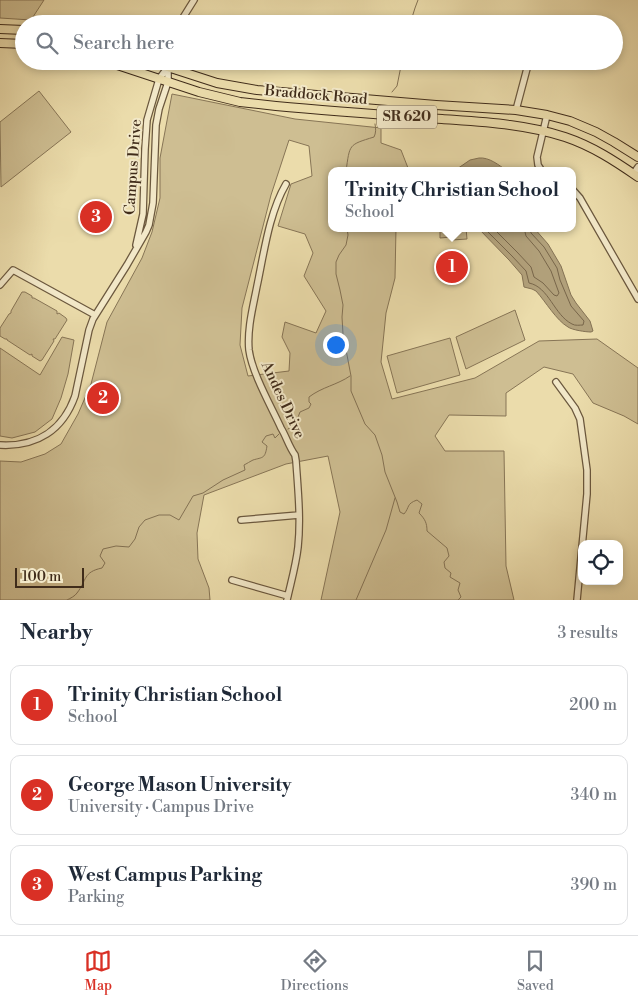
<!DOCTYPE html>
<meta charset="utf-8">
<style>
body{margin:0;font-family:"Libre Bodoni",serif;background:#f2f2f3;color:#1f2937}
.controls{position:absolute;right:15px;bottom:15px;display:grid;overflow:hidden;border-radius:10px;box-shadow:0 2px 8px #0003}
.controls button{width:45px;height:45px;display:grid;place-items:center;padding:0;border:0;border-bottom:1px solid #e0e1e3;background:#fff;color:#1f2937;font:25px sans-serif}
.scale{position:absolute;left:15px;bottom:12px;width:69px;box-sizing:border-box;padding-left:5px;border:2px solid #402c1a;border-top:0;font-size:14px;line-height:18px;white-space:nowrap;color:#402c1a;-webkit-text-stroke:4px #f2e8c8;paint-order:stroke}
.you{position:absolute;left:335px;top:344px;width:18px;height:18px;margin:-12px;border:4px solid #fff;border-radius:50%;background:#1a73e8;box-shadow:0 0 0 8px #1a73e833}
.badge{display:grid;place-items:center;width:32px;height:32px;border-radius:50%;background:#d93025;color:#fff;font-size:16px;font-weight:700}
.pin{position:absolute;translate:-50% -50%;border:2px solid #fff;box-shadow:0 1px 5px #0006}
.popup{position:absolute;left:328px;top:167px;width:248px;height:65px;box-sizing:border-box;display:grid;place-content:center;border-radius:10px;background:#fff;filter:drop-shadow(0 1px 4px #0005);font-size:16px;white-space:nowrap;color:#747a83}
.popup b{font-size:19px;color:#1f2937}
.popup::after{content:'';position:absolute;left:50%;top:100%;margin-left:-10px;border:10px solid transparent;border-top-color:#fff}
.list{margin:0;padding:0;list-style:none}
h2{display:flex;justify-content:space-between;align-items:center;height:65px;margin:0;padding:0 20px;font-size:21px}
h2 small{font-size:16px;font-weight:400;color:#747a83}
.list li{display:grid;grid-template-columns:32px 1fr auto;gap:15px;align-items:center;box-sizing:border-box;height:80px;margin:0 10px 10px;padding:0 10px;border:1px solid #e0e1e3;border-radius:10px}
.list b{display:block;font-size:19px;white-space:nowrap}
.list p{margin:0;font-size:16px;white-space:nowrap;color:#747a83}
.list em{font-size:16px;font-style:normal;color:#747a83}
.icon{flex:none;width:28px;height:28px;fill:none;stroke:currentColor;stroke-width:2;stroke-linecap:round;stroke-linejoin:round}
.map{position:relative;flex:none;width:638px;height:600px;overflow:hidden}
.search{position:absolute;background:#fff;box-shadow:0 2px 8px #0003;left:15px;right:15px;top:15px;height:55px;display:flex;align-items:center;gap:12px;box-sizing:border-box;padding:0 18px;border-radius:28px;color:#747a83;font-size:19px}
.sheet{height:335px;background:#fff}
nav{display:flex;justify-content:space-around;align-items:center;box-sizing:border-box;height:70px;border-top:1px solid #e0e1e3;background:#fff;font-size:14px;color:#747a83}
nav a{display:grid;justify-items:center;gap:2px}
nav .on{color:#d93025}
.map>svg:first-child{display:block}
.green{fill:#cebe92;stroke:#877556;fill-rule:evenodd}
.water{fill:#b1a07a;stroke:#847254}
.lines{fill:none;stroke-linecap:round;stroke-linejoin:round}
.shore{stroke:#78664a;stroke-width:1}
.stream{stroke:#847254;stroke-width:1}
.minor-casing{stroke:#6b583e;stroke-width:8}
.major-casing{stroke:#402c1a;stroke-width:10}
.minor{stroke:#f2e8c8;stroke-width:5.5}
.major{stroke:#ebdcab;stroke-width:8}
.labels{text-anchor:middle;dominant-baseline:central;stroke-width:4;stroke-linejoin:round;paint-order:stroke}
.shield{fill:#f2e8c8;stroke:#75644e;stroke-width:1}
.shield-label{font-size:14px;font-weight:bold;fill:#402c1a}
.street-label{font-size:15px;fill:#402c1a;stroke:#f2e8c8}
</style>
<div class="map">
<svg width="638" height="600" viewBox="0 0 638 600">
<rect width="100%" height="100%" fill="#ebdcab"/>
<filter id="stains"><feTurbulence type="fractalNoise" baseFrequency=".004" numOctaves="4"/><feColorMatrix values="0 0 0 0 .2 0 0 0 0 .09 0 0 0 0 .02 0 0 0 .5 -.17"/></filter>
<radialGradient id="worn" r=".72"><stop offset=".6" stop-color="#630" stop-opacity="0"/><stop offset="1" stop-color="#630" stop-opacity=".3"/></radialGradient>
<path class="green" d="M0 0H44L31 20 0 18Z
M39 91 71 132 1 187 0 122Z
M172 94 295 119 381 128V143L401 150 408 168V171H332V228H396L395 278 386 313 381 362 392 399 475 378 539 341 597 339 638 368V424L624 416 593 403 573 374 544 367 506 393V416L449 415 435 436 445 451H504L506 566 514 600H321L340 512 328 456 286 464 204 495 197 533 198 559 209 588 210 600H0V461L21 462 45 454 61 444 78 414 91 384 107 322 142 258 152 232 160 198V158ZM289 140 309 146 312 176 291 184 278 226 305 234 313 253 304 276 326 311 316 333 285 322 282 337 290 353 289 371 248 376 240 345 242 308 271 195Z
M458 228H466L467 239 452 240 451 237 440 238V231Z
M22 292H25L32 296V298H34L57 311V314L59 313 66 318 67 320 55 339H53L54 341 42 360 40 361 32 356V354L30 355 7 340V339H5L0 336V328L9 314 11 313V311Z
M515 310 525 340 466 369 456 337Z
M62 337 74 340 68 374 61 398 52 419 35 432 12 438 0 436V348L40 375Z
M450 338 460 375 397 393 387 356Z"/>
<path class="water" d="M479 158C489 157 499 165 507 171H454L470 160Z
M478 228H534L548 244 561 266 571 295 576 303 590 321 593 331 591 332C586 332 572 330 568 327 556 320 546 302 536 291L532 289 524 287 522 275 509 260Z"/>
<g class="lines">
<path class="shore" d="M484 228 512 256 526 271 529 283C549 287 554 315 572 324 575 326 580 325 583 325L584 321 571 306 560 280 557 268 544 247 531 233 530 228
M493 228 517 252 531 267 534 277 543 283 554 295 557 296 559 293 551 271 539 251 526 236 524 228"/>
<path class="stream" d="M410 24 415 8 418 0
M392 92 397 86 402 61
M346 171C350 144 348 145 374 137 376 133 376 129 375 124
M347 228 348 235 346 245 339 255 336 262V274L340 290 343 305 342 317 343 334 351 376V391L365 424 375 435 382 455 385 472 397 502 400 512 404 514C410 507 406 504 417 500L422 504 419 513C425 519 427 523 427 531L447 548 449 556 444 562 445 568 451 573 450 577 460 583 458 590 461 597 458 600
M288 429 295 425 300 412 309 408 311 404 309 402V397C322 387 337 385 350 376
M67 600C71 598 75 596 77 593 87 580 83 572 102 568L105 563 100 556 103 549 116 546 129 547 135 539 139 527 145 520 159 515H170L179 520 193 496 203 493 223 480 245 470 244 465C246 464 251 461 253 460 263 457 265 459 267 446L262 442 266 436 273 434 275 438 279 434
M356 600 386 530 395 498"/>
<g class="minor-casing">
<path id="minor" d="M179 24 194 0
M516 110 529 61
M542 171 538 165 537 157 547 115
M633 174 638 167
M286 184C269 213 264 253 257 286 253 307 247 329 249 350 252 373 271 406 281 428 286 436 289 447 295 455L296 461C298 490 301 519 298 547 296 565 291 582 287 600
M572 189 580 198 638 299
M136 245 143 214 145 149 147 120 159 79 168 67
M0 285 13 270 95 315
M556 382 575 408 580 419 587 470V494L577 600
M0 445C37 447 63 430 75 396L89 330 93 319 127 265 146 232 149 225 153 203 156 125 159 109 168 82V67L169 61
M241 520 299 515
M232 580 288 596"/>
</g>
<g class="major-casing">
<path id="major" d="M0 29 24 30
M0 43 24 44
M105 61 199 92 240 102 276 106C331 111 387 115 442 119 483 122 526 124 565 137 592 146 615 161 638 177
M149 61 217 83 257 90 436 105 516 110 547 115 570 121 596 132 614 142 638 157"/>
</g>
<use href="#minor" class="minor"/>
<use href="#major" class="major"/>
</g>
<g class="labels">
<rect class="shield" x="377" y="105.5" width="60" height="23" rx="4"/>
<g class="shield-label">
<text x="407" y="117">SR 620</text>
</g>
<g class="street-label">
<text transform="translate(316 95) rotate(5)">Braddock Road</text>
<text transform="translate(133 167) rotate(-86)">Campus Drive</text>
<text transform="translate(283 400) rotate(65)">Andes Drive</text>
</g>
</g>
<rect width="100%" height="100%" filter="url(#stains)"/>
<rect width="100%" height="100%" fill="url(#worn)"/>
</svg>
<div class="controls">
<button><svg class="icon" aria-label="locate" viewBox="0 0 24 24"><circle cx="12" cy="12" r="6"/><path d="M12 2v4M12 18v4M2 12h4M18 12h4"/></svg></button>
</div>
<div class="scale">100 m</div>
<div class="you"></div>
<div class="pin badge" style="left:452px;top:267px">1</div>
<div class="popup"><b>Trinity Christian School</b>School</div>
<div class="pin badge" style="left:103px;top:398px">2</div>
<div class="pin badge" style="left:96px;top:217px">3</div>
<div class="search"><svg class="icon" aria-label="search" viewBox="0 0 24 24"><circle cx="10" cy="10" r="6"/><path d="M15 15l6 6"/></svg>Search here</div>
</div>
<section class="sheet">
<h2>Nearby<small>3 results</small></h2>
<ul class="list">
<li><span class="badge">1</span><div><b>Trinity Christian School</b><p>School</p></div><em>200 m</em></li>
<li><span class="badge">2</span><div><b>George Mason University</b><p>University · Campus Drive</p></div><em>340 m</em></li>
<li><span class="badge">3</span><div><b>West Campus Parking</b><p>Parking</p></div><em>390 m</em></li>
</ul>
</section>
<nav>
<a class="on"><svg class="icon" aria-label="map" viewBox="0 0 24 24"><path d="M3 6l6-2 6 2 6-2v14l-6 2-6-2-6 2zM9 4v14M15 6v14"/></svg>Map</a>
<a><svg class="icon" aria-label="directions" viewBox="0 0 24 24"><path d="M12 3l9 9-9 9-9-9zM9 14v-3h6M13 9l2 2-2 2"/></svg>Directions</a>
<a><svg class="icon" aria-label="saved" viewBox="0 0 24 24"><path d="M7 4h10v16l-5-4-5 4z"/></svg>Saved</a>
</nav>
